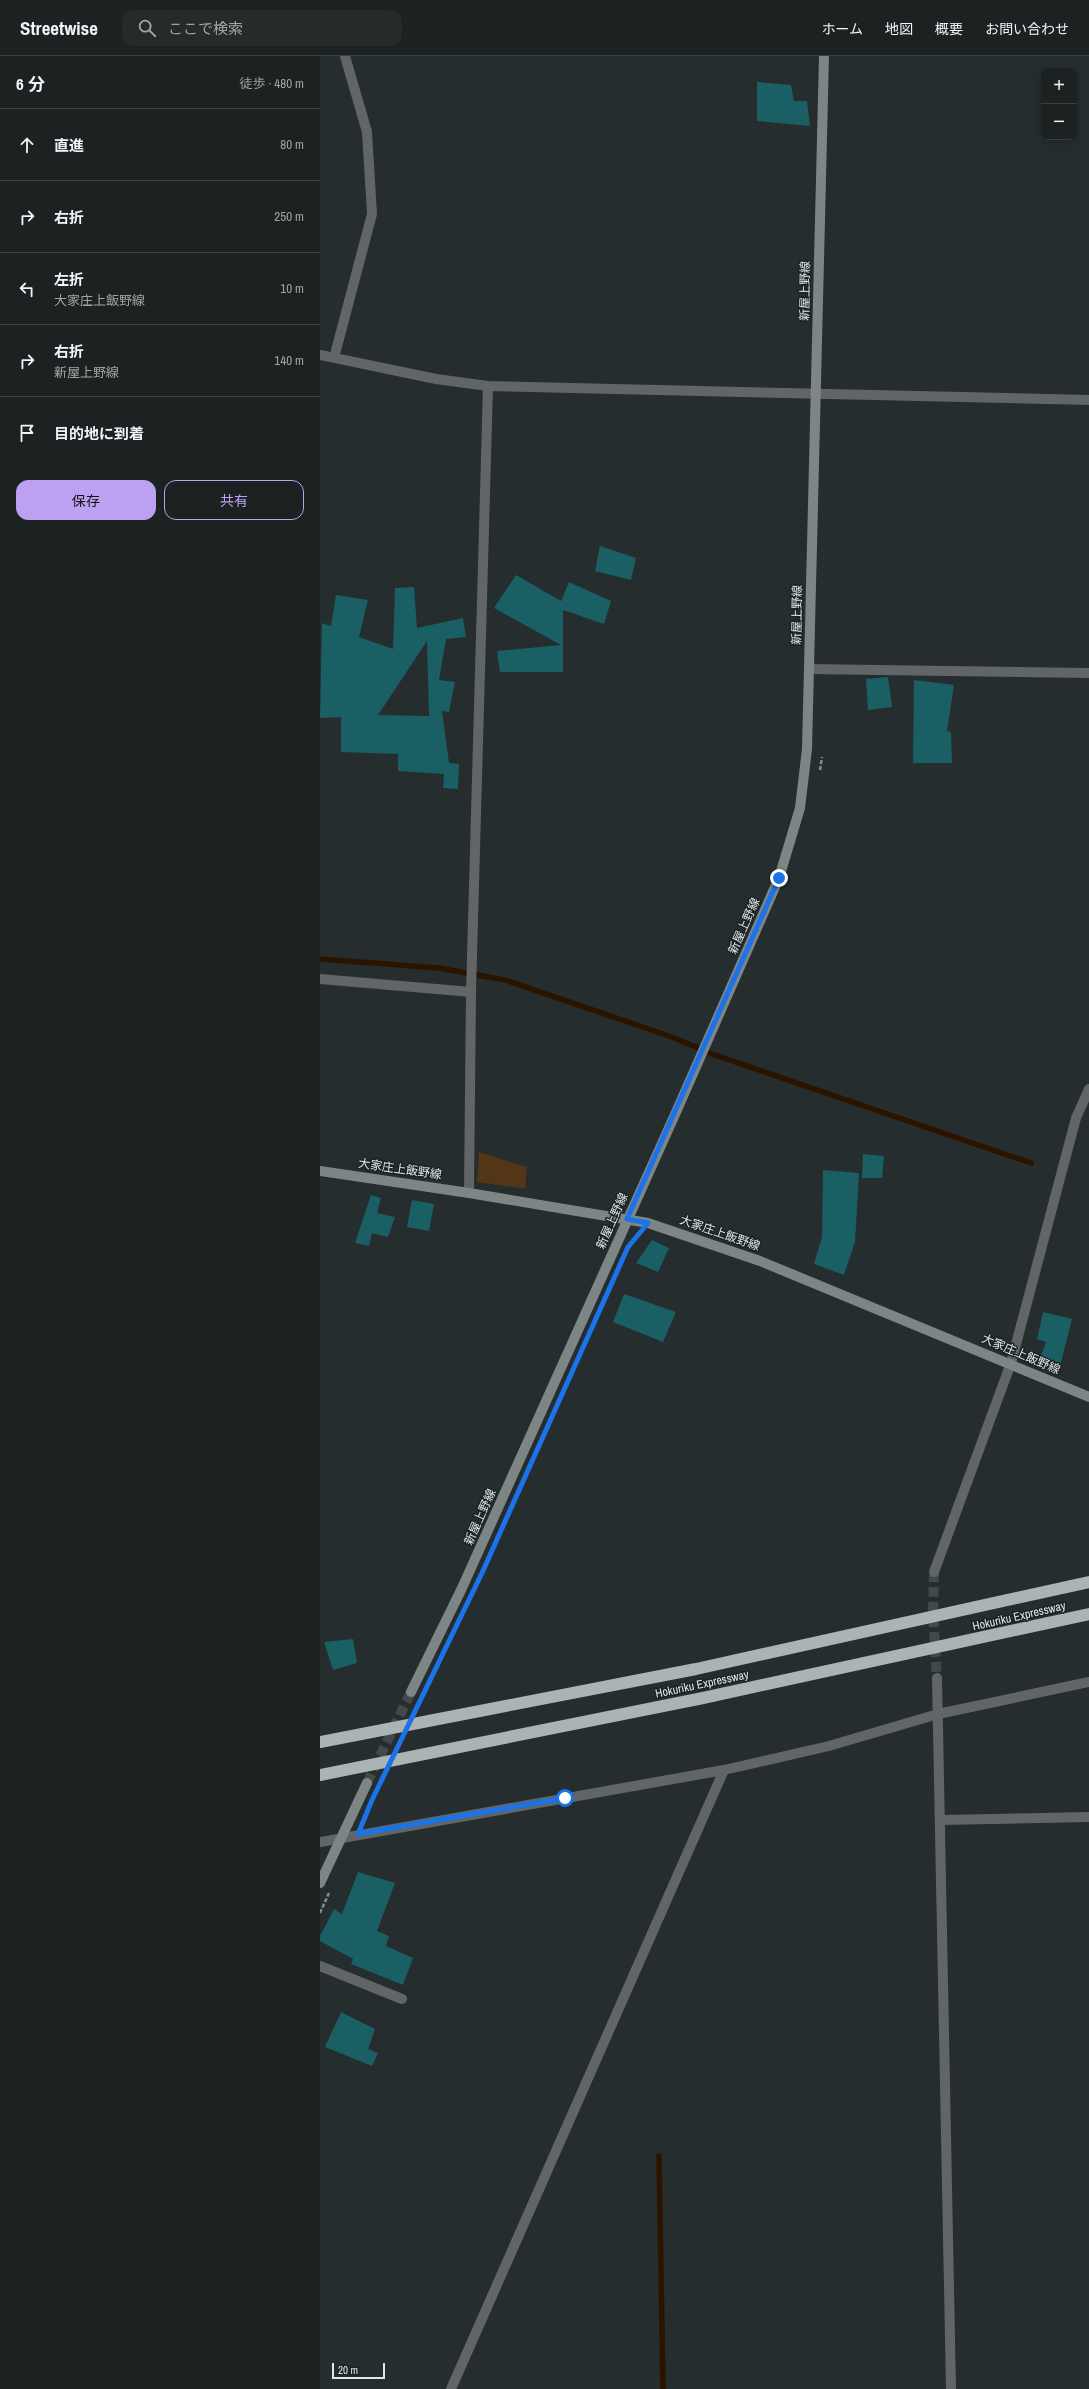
<!DOCTYPE html>
<html lang="ja">
<meta charset="utf-8">
<style>
body{margin:0;font-family:"Archivo Narrow","Noto Sans JP",sans-serif;background:#252a2a;color:#f1f3f6}
.controls{position:absolute;right:12px;top:12px;display:grid;overflow:hidden;border-radius:8px;box-shadow:0 2px 10px #0003}
.controls button{width:36px;height:36px;display:grid;place-items:center;padding:0;border:0;border-bottom:1px solid #3a3f40;background:#1c2222;color:#f1f3f6;font:20px sans-serif}
.scale{position:absolute;left:12px;bottom:10px;width:53px;box-sizing:border-box;padding-left:4px;border:2px solid #e1e7e7;border-top:0;font-size:11px;line-height:14px;white-space:nowrap;color:#e1e7e7;-webkit-text-stroke:3px #1b2324;paint-order:stroke}
.stop{position:absolute;width:12px;height:12px;margin:-9px;border:3px solid #1a73e8;border-radius:50%;background:#fff}
.stop.end{background:#1a73e8;border-color:#fff;box-shadow:0 1px 4px #0008}
.list{margin:0;padding:0;list-style:none}
h2{display:flex;justify-content:space-between;align-items:center;height:52px;margin:0;padding:0 16px;font-size:17px}
h2 small{font-size:13px;font-weight:400;color:#a0a4a5}
.list li{display:grid;grid-template-columns:26px 1fr auto;gap:12px;align-items:center;box-sizing:border-box;height:72px;padding:0 16px;border-top:1px solid #3a3f40}
.list b{display:block;font-size:15px;white-space:nowrap}
.list p{margin:0;font-size:13px;white-space:nowrap;color:#a0a4a5}
.list em{font-size:13px;font-style:normal;color:#a0a4a5}
.actions{display:flex;gap:8px;padding:12px 16px}
.actions a{flex:1;padding:9px 0;border:1px solid #bca0f2;border-radius:12px;text-align:center;font-size:14px;color:#bca0f2}
.actions .main{background:#bca0f2;color:#111}
.icon{flex:none;width:22px;height:22px;fill:none;stroke:currentColor;stroke-width:2;stroke-linecap:round;stroke-linejoin:round}
.map{position:relative;flex:none;width:769px;height:2333px;overflow:hidden}
header{display:flex;align-items:center;gap:24px;box-sizing:border-box;height:56px;padding:0 20px;background:#1c2222;border-bottom:1px solid #3a3f40}
header strong{font-size:19px}
nav{display:flex;gap:22px;margin-inline-start:auto;font-size:14px}
.search{width:280px;height:36px;background:#252a2a;display:flex;align-items:center;gap:10px;box-sizing:border-box;padding:0 14px;border-radius:12px;color:#a0a4a5;font-size:15px}
main{display:flex}
aside{flex:1;background:#1c2222}
.map>svg:first-child{display:block}
.green{fill:#523616}
.lines{fill:none;stroke-linecap:round;stroke-linejoin:round}
.stream{stroke:#2a1400;stroke-width:5.5}
.building{fill:#1a5f63;fill-rule:evenodd}
.street-tunnel{stroke:#41494a;stroke-width:10;stroke-dasharray:10 5;stroke-linecap:butt}
.secondary-tunnel{stroke:#41494a;stroke-width:10;stroke-dasharray:10 5;stroke-linecap:butt}
.path{stroke:#868d8e;stroke-width:2.5;stroke-dasharray:4 2;stroke-linecap:butt}
.street{stroke:#616565;stroke-width:10}
.secondary{stroke:#7e8585;stroke-width:10}
.highway{stroke:#aab4b5;stroke-width:12}
.route{stroke:#1a73e8;stroke-width:5}
.labels{text-anchor:middle;dominant-baseline:central;stroke-width:3;stroke-linejoin:round;paint-order:stroke}
.street-label{font-size:12px;fill:#e1e7e7;stroke:#1b2324}
</style>
<header>
<strong>Streetwise</strong>
<div class="search"><svg class="icon" aria-label="search" viewBox="0 0 24 24"><circle cx="10" cy="10" r="6"/><path d="M15 15l6 6"/></svg>ここで検索</div>
<nav><a>ホーム</a><a>地図</a><a>概要</a><a>お問い合わせ</a></nav>
</header>
<main>
<aside>
<h2>6 分<small>徒歩 · 480 m</small></h2>
<ul class="list">
<li><svg class="icon" aria-label="ahead" viewBox="0 0 24 24"><path d="M12 20V5M6 11l6-6 6 6"/></svg><div><b>直進</b></div><em>80 m</em></li>
<li><svg class="icon" aria-label="right" viewBox="0 0 24 24"><path d="M7 20v-9h11M14 6l5 5-5 5"/></svg><div><b>右折</b></div><em>250 m</em></li>
<li><svg class="icon" aria-label="left" viewBox="0 0 24 24"><path d="M17 20v-9H6M10 6l-5 5 5 5"/></svg><div><b>左折</b><p>大家庄上飯野線</p></div><em>10 m</em></li>
<li><svg class="icon" aria-label="right" viewBox="0 0 24 24"><path d="M7 20v-9h11M14 6l5 5-5 5"/></svg><div><b>右折</b><p>新屋上野線</p></div><em>140 m</em></li>
<li><svg class="icon" aria-label="arrive" viewBox="0 0 24 24"><path d="M6 21V4h12l-3 4 3 4H6"/></svg><div><b>目的地に到着</b></div></li>
</ul>
<div class="actions"><a class="main">保存</a><a>共有</a></div>
</aside>
<div class="map">
<svg width="769" height="2333" viewBox="0 0 769 2333">
<rect width="100%" height="100%" fill="#252d2e"/>
<path class="green" d="M159 1096 207 1111 205 1133 157 1126Z"/>
<g class="lines">
<path class="stream" d="M0 903 119 912 185 924 352 981 392 998 711 1107
M339 2100 343 2333"/>
</g>
<path class="building" d="M437 26 471 29 474 45H487L490 70 437 65Z
M280 490 316 502 311 524 275 515Z
M196 519 241 545 249 526 291 545 284 568 243 554V616H180L177 595 241 589 174 552Z
M94 531 97 572 143 562 146 581 126 583 119 624 135 626 129 656 122 655 129 707 139 708 138 733 123 732 124 718 78 715V698L21 696V661L0 662 2 567 11 570 16 539 48 544 39 581 73 593 75 532ZM107 585 109 660 58 659Z
M568 621 572 651 548 654 546 623Z
M594 624 634 629 627 675 631 676 632 707H593Z
M543 1098 564 1100 562 1122H542Z
M503 1114 539 1117 535 1186 524 1219 494 1208 502 1181Z
M51 1139 61 1142 57 1157 75 1161 68 1181 52 1177 49 1190 35 1187Z
M92 1144 114 1148 109 1175 87 1171Z
M332 1184 349 1192 338 1216 316 1207Z
M304 1238 356 1256 343 1286 293 1266Z
M723 1256 752 1263 738 1318 717 1311 726 1286 717 1283Z
M33 1583 37 1607 13 1614 4 1586Z
M38 1816 75 1827 57 1875 69 1880 66 1890 93 1902 83 1929 31 1908 33 1903 0 1885V1880L14 1853 22 1858Z
M21 1956 55 1973 48 1993 58 1997 52 2010 5 1991Z"/>
<g class="lines">
<path class="street-tunnel" d="M614 1516 613 1557 617 1622"/>
<path class="secondary-tunnel" d="M47 1727 91 1636"/>
<path class="path" d="M500 714 502 701
M0 1857 9 1837"/>
<path class="street" d="M0 299 116 323 168 330 769 344
M14 302 52 158 47 76 25 0
M489 613 769 617
M0 923 151 936
M149 1137 151 936 168 330
M614 1516 691 1307 756 1062 769 1033
M617 1622 631 2333
M622 1764 769 1761
M0 1786 404 1714 509 1690 618 1658 769 1626
M0 1910 82 1943
M131 2333 404 1714"/>
<path class="secondary" d="M0 1115 149 1137 328 1167 440 1205 769 1341
M91 1636 142 1532 357 1054 459 822 480 752 487 693 504 0
M0 1827 47 1727"/>
<path class="highway" d="M0 1686 376 1613 769 1526
M0 1719 383 1642 769 1558"/>
</g>
<g class="lines">
<path class="route" d="M245 1742 38 1778 52 1744 162 1517 308 1191 328 1167 307 1163 459 822"/>
</g>
<g class="labels">
<g class="street-label">
<text transform="translate(485 235) rotate(-89)">新屋上野線</text>
<text transform="translate(477 559) rotate(-89)">新屋上野線</text>
<text transform="translate(424 870) rotate(-66)">新屋上野線</text>
<text transform="translate(80 1113) rotate(8)">大家庄上飯野線</text>
<text transform="translate(292 1165) rotate(-66)">新屋上野線</text>
<text transform="translate(400 1177) rotate(19)">大家庄上飯野線</text>
<text transform="translate(701 1298) rotate(23)">大家庄上飯野線</text>
<text transform="translate(160 1461) rotate(-66)">新屋上野線</text>
<text transform="translate(699 1560) rotate(-13)">Hokuriku Expressway</text>
<text transform="translate(382 1628) rotate(-12)">Hokuriku Expressway</text>
</g>
</g>
</svg>
<div class="controls">
<button>+</button>
<button>−</button>
</div>
<div class="scale">20 m</div>
<div class="stop" style="left:245px;top:1742px"></div>
<div class="stop end" style="left:459px;top:822px"></div>
</div>
</main>
